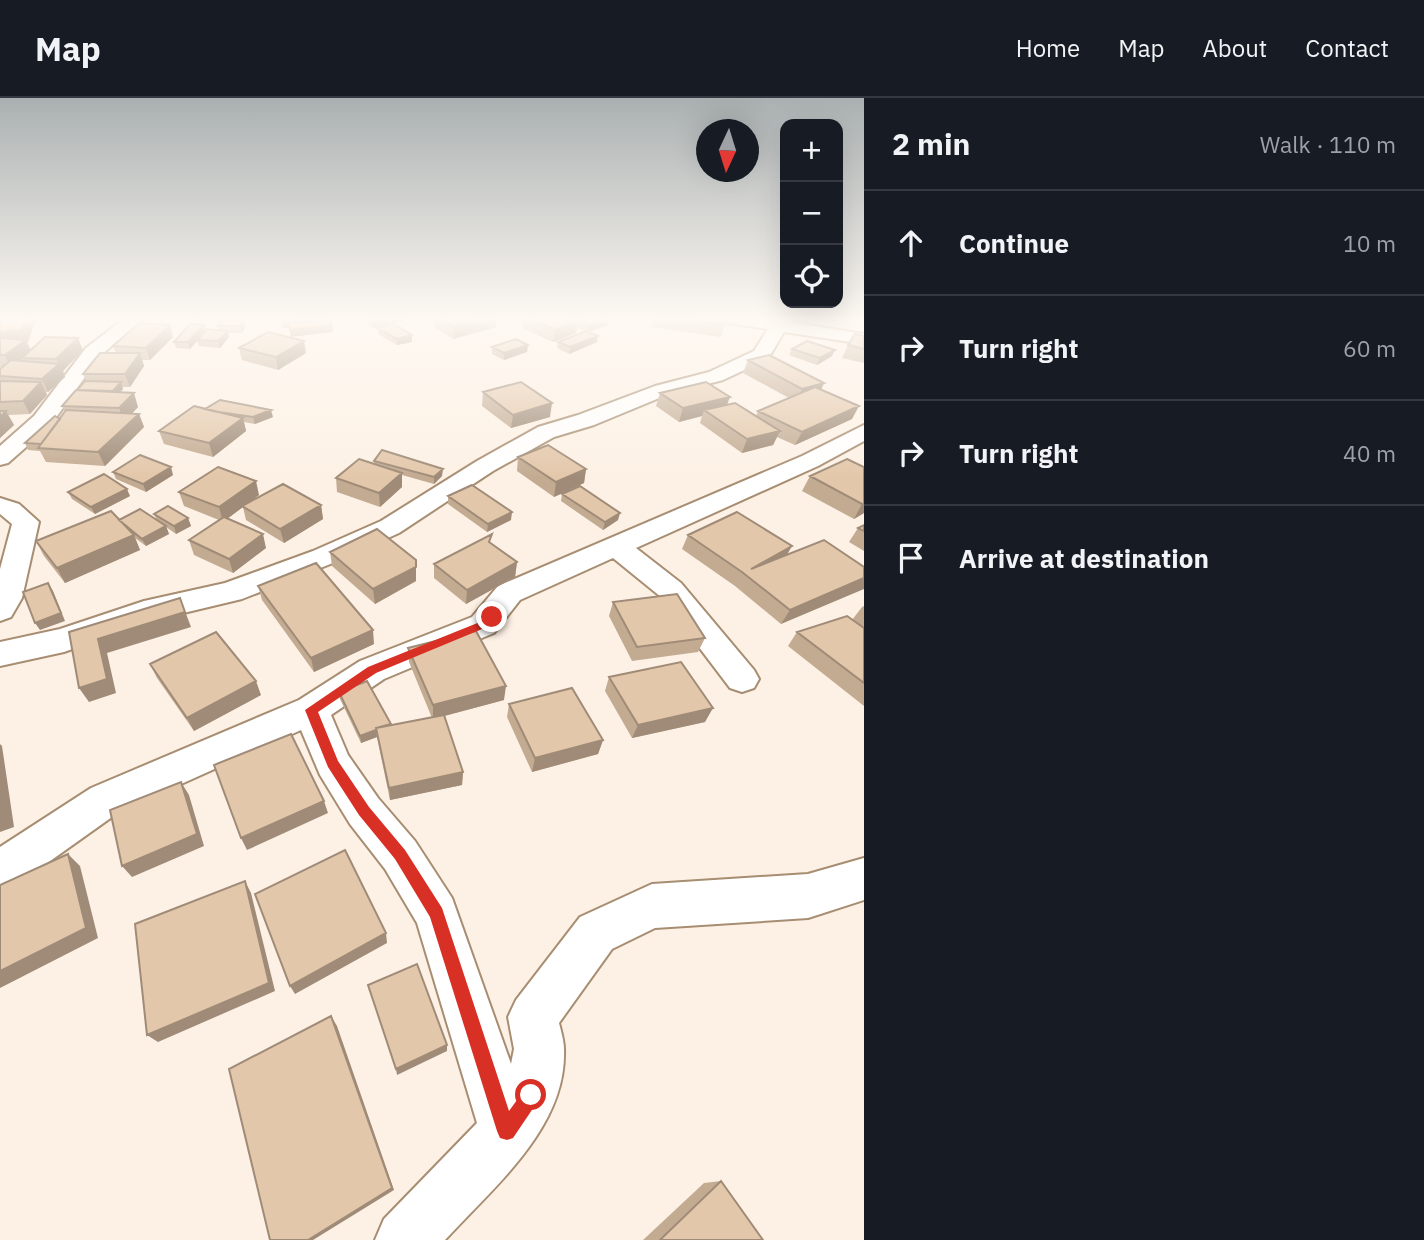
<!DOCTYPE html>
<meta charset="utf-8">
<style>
body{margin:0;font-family:"IBM Plex Sans",sans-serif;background:#242831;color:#f1f3f6}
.controls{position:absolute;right:21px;top:21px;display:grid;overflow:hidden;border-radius:14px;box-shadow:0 7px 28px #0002}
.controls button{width:63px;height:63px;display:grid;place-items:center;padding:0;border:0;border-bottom:2px solid #363941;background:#171b24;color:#f1f3f6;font:35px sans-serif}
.compass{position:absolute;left:696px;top:21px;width:63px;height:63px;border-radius:50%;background:#171b24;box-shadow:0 7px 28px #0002;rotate:184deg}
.stop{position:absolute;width:21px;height:21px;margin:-16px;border:5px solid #d93025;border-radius:50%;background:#fff}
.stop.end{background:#d93025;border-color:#fff;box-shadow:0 2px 7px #0008}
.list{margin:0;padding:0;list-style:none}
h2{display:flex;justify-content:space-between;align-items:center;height:91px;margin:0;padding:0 28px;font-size:30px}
h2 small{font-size:23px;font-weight:400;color:#9ea1a6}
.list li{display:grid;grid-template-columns:46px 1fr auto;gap:21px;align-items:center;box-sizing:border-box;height:105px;padding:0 28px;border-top:2px solid #363941}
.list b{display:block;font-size:26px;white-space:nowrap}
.list em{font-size:23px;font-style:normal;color:#9ea1a6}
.icon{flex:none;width:38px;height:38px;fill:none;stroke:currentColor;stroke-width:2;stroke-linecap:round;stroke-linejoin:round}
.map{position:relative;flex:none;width:864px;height:1142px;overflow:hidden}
header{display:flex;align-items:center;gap:42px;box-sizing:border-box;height:98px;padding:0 35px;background:#171b24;border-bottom:2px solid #363941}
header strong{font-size:33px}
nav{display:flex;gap:38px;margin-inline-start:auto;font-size:24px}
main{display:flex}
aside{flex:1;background:#171b24}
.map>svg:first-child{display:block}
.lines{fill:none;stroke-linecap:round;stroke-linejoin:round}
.street-casing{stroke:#a78d71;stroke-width:4}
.street{fill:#fff;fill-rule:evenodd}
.wall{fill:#c3ab92}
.shaded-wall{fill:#9f8b77}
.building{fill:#e3c7aa;stroke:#9f8b77;stroke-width:2}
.route{fill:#d93025}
</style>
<header>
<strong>Map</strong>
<nav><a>Home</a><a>Map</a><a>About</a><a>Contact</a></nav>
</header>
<main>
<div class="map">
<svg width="864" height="1142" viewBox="0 0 864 1142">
<rect width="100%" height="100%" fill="#fdf1e5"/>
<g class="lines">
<g class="street-casing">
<path id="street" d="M125 220H144L100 258 50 328 8 365 0 367V348L34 318 86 250Z
M720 220H792L790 224 864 236V246L784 234 768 261 723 282 669 296 594 327 554 339 493 373 399 435 333 465 242 501 150 523 64 554 0 568V544L60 531 144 503 225 485 313 453 381 423 477 363 538 329 578 317 655 288 709 274 754 253 768 231 728 225Z
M864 327V343L818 368 636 450 681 485 754 572 759 581 754 590 742 594 730 590 661 499 613 460 520 502 494 535 384 581 331 617 348 657 378 700 415 743 452 800 511 966 514 951 508 919 516 902 580 819 652 786 808 776 864 760V802L808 820 655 830 612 851 559 925C561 933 564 943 564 951 567 1030 493 1089 445 1142H375L384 1121 477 1025 417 825 385 771 350 726 320 677 301 632 119 714 15 788 0 794V749L91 690 299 602 360 563 472 519 498 488 802 358Z
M0 400 19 406 39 424 22 500 11 519 0 523V471L12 426 0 416Z"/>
</g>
<use href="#street" class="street"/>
</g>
<path class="wall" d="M0 220H36L28 244H27L31 252H83L63 273 65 279 48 294H46L47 297 30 316 8 317 14 327 0 340V271L2 269H0Z
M190 220H201L200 222H190Z
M360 220H414L373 230Z
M435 220H497L496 229 453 241 435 230Z
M523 220H610L608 227 588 234 577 230 576 235 553 244 522 230Z
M654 220H726L721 239 651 229Z
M221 223 245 229 242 235H228L229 239 220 250 199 248 197 243 190 251 176 250 174 244 206 232H219L218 228Z
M377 230 412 237V244L397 247 378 236Z
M864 238V265L842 260 848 247Z
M173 239 150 262H142L144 268 130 289H122L123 291 120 294 138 309 132 315 139 316 144 329 105 368 46 364 40 353 28 352 25 345 60 321 65 314 62 308 86 283 83 276 116 255 113 248Z
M558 244H597L569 256 557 250Z
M528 247 527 254 504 262 492 256V249Z
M239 250 306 255 278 272 242 262Z
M792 251 832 258 817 267 789 257Z
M748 262 824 285 821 292 852 321 795 347 777 339 773 347 742 355 700 325 702 318 679 324 656 308 660 295 728 306 756 318 758 313 789 300 743 275Z
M483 294 550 319 511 330 482 308Z
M205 311 273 319 255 326 244 324 246 333 213 359 164 346 159 333Z
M518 359 586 371 584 385 554 399 517 373Z
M374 363 442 378 434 386 402 377V389L380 409 337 394 336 380 374 366Z
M864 369V415L854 421 802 393 810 378Z
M113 374 173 377 146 394 116 381Z
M68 394 130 398 95 416 72 401Z
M179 394 259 397 249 404 321 407 323 421 284 445 246 422 243 409 228 420 266 450 233 475 194 457 189 442 219 422 184 408Z
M562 396 618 422 603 432 561 403Z
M448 398 511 422 487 434 448 406Z
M154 416 188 420 191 428 176 436 166 429 169 436 146 448 135 440 140 452 65 485 44 458 36 443 119 422H157Z
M864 427V453L849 444 858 430Z
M688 437 787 456 864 469 781 526 735 488 682 451Z
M491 446 517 464 515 479 466 506 434 480V466Z
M330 454 416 476V483L375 506 332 468Z
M258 488 374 546 314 574 262 502Z
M613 504 705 540 698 554 632 563 609 518Z
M864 508V608L788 548 797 534 852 522 862 509Z
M408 550 504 602 444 618 463 674 462 687 390 702 377 639 361 645 340 601 339 594 391 628 432 620 409 564Z
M150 566 261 597 194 633 157 580Z
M609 579 705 624 632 640 605 593Z
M509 606 603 642 598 656 532 674 507 619Z
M721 1083 763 1142H643L704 1085Z"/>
<path class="shaded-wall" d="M27 220H36V221L28 244H27L31 254 11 270 0 247V234Z
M325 220 326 227 288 226 289 230H283L282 224Z
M372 220H414L373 230Z
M485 220H497L496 229 453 241V229Z
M576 220H591L578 223 576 235 553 244 555 232Z
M610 220 608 227 588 234 589 228Z
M244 223 245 229 242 235 241 228Z
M170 227 173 239 150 262 146 250Z
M204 227 206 233 190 251 188 244Z
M332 227 333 234 291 239 290 232Z
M228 233 229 239 220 250 218 243Z
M412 237V244L397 247V241Z
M598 238 597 244 569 256 570 249Z
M78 240 83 252 63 273 65 279 48 294 42 281 59 266 56 261Z
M304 243 306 255 278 272 276 259Z
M528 247 527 254 504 262V255Z
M835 252 832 258 817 267 820 260Z
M140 255 144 268 130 289 125 276Z
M41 284 47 297 30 316 23 303Z
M121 284 123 291 115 300 113 293Z
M824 285 818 298 796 304 802 291Z
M134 295 138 309 124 324 119 310Z
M730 299 725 312H704L702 318 679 324 683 310Z
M552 305 550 319 511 330 513 317Z
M859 308 852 321 795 347 802 334Z
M271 312 273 319 255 326 253 319Z
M6 313 14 327 0 340V319Z
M139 316 144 329 105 368 98 354Z
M243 320 246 333 213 359 209 345Z
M780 333 773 347 742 355 747 341Z
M171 369 173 377 146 394 143 386Z
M443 371 442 378 434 386V379Z
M586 371 584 385 554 399 556 384Z
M402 375V389L380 409 379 395Z
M256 383 259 397 223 424 219 409Z
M127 391 130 398 95 416 91 409Z
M862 406H864V415L854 421Z
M321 407 323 421 284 445 280 431Z
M512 414 511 422 487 434 488 426Z
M620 415 618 422 603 432 605 424Z
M188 420 191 428 176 436 174 428Z
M166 428 169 436 146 448 142 441Z
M263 436 266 450 233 475 229 461Z
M134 437 140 452 65 485 57 470Z
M792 448 784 462 751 471Z
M416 462V483L375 506 373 491Z
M517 464 515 479 466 506 467 492Z
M864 480V491L781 526 790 512Z
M48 485 53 493 65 523 40 532 35 525Z
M180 500 191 529 107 555 116 595 89 604 79 590 98 541Z
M373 532 374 546 314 574 311 560Z
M256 583 261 597 194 633 187 620Z
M506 588 504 602 433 621V607Z
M713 610 705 624 632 640 638 627Z
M376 632 377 639 361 645 360 638Z
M603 642 598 656 532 674 535 660Z
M0 646 2 648 14 729 0 734Z
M463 674 462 687 390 702 389 690Z
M181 684 189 697 204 748 132 779 122 768Z
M324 703 328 715 247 752 241 740Z
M68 756 80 768 98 840 0 890V873Z
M245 783 251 795 275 893 158 944 147 937Z
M386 835 387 845 295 896 290 888Z
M331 918 337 928 394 1092 313 1142H308Z
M447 947V953L397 977 396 971Z"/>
<path class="building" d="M0 220H27L22 232 0 234Z
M281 220H325L282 224Z
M440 220H485L453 229Z
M529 220H571L578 223 555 232Z
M581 220H610L589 228 576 222Z
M677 220H726L725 227Z
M329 222 332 227 290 232 288 226Z
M221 223H244L241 228H218Z
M139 225 170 227 146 250 113 248Z
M392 225 412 237 397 241 377 230Z
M190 226 204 227 188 244H174Z
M207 231 228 233 218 243 197 242Z
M586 233 598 238 570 249 558 244Z
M268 234 304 243 276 259 239 250Z
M855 236 864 238V251L848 247Z
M45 239 78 240 56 261 22 260Z
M0 240 26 242 5 257H0Z
M516 241 528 247 504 255 492 249Z
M807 243 835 252 820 260 792 251Z
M100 255H140L125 276H83Z
M769 257 824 285 802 291 748 262Z
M11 262 59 266 42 281 0 278V271Z
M0 283 41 284 23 303 0 304Z
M85 283 121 284 113 293 77 292Z
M521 284 552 305 513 317 483 294Z
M706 284 730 299 683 310 660 295Z
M815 289 859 308 802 334 758 313Z
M76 292 134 295 119 310 62 308Z
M220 302 271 312 253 319 218 314 205 311Z
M735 305 780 333 747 341 704 312Z
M194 308 243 320 209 345 159 333Z
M66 312 139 316 98 354 38 350Z
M0 313H6L0 319Z
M55 318 60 321 41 346 25 345Z
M548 347 586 371 556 384 518 359Z
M382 352 443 371 434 379 374 363Z
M140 357 171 369 143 386 113 374Z
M359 361 402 375 379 395 336 380Z
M847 361 864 369V406H862L810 378Z
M218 369 256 383 219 409 179 394Z
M104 376 127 391 91 409 68 394Z
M283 386 321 407 280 431 242 408Z
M472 387 512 414 488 426 448 398Z
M580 388 620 415 605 424 562 396Z
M168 408 188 420 174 428 154 416Z
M140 411 166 428 142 441 119 422Z
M111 413 134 437 57 470 36 443Z
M737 414 792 448 751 471 824 442 864 469V480L790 512 742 474 688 437Z
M224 419 263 436 229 461 189 442Z
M864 427V433L858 430Z
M377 431 416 462V469L373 491 330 454Z
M492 436 489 444 517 464 467 492 434 466Z
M316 465 373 532 311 560 258 488Z
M48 485 61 515 35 525 23 494Z
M677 496 705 540 637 549 613 504Z
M180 500 185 514 98 541 107 581 79 590 69 534Z
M847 518 864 530V585L797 534Z
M476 533 506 588 433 607 408 550Z
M216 534 256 583 187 620 150 566Z
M681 564 713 610 638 627 609 579Z
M367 583 391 626 376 630V632L360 638 339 594Z
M572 590 603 642 535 660 509 606Z
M444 617 463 674 389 690 376 630Z
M291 636 324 703 241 740 214 667Z
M181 684 197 736 122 768 110 712Z
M345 752 386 835 290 888 255 796Z
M68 756 86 830 0 873V787Z
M245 783 269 885 147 937 135 826Z
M417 866 447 947 396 971 368 887Z
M331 918 392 1090 308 1142H270L229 971Z
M721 1083 763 1142H660Z"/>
<linearGradient id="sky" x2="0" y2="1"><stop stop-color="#aab0b1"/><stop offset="0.58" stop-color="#fef9f3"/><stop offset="1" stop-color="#fef9f3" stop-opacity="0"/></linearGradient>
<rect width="864" height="380" fill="url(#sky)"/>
<path class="route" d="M492 515 497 519 487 529 376 575 318 614 338 663 369 709 405 752 442 810 509 1013 525 991 531 988 538 991 540 997 538 1003 513 1040 507 1042 500 1040 497 1033 430 819 395 761 359 717 328 669 305 612 368 569 480 524Z"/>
</svg>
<div class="controls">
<button>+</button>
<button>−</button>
<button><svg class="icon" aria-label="locate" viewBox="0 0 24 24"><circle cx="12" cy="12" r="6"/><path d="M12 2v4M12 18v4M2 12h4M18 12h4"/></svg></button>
</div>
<svg class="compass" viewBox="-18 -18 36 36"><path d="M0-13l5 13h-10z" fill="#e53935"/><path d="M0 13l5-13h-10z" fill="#9ea1a6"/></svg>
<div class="stop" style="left:531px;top:997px"></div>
<div class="stop end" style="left:492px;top:519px"></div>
</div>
<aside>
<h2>2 min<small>Walk · 110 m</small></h2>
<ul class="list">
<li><svg class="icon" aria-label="ahead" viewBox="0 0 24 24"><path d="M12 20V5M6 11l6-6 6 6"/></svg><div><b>Continue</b></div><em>10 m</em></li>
<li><svg class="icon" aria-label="right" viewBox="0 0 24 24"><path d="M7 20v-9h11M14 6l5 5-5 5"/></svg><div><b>Turn right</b></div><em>60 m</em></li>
<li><svg class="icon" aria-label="right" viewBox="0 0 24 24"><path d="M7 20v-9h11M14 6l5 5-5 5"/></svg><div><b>Turn right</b></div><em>40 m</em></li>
<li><svg class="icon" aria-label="arrive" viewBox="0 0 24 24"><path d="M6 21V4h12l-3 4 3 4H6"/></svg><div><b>Arrive at destination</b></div></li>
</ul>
</aside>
</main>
